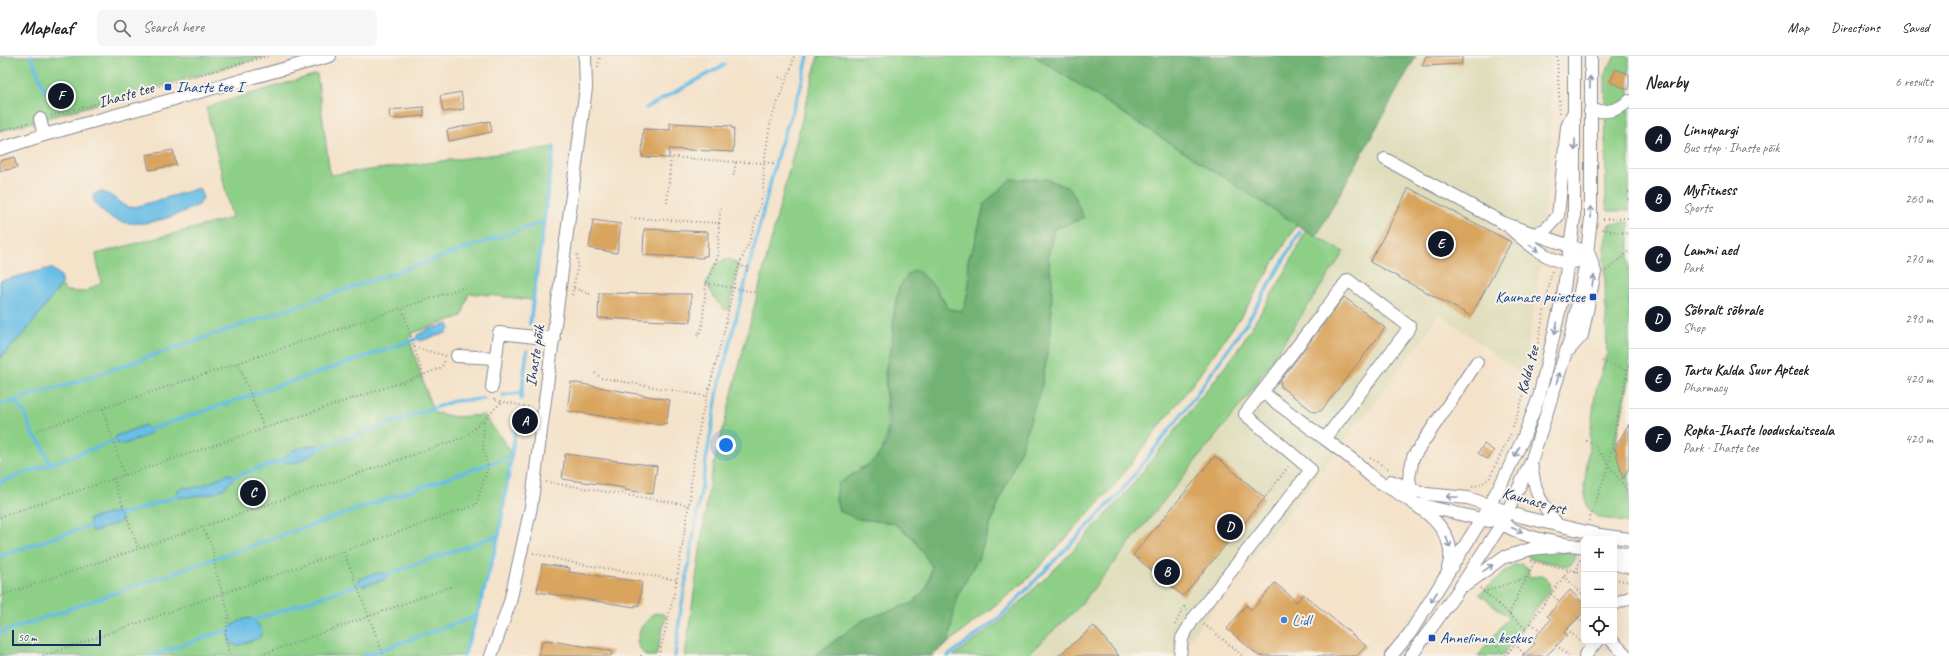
<!DOCTYPE html>
<meta charset="utf-8">
<style>
body{margin:0;font-family:Caveat,sans-serif;background:#f6f6f6;color:#202124}
.controls{position:absolute;right:12px;bottom:12px;display:grid;overflow:hidden;border-radius:6px;box-shadow:0 4px 16px #0002}
.controls button{width:36px;height:36px;display:grid;place-items:center;padding:0;border:0;border-bottom:1px solid #e0e0e0;background:#fff;color:#202124;font:20px sans-serif}
.scale{position:absolute;left:12px;bottom:10px;width:89px;box-sizing:border-box;padding-left:4px;border:2px solid #1b2f5e;border-top:0;font-size:11px;line-height:14px;white-space:nowrap;color:#1b2f5e;-webkit-text-stroke:3px #f7f3e8;paint-order:stroke}
.you{position:absolute;left:726px;top:389px;width:14px;height:14px;margin:-10px;border:3px solid #fff;border-radius:50%;background:#1a73e8;box-shadow:0 0 0 6px #1a73e833}
.badge{display:grid;place-items:center;width:26px;height:26px;border-radius:50%;background:#111827;color:#fff;font-size:13px;font-weight:700}
.pin{position:absolute;translate:-50% -50%;border:2px solid #fff;box-shadow:0 1px 4px #0006}
.list{margin:0;padding:0;list-style:none}
h2{display:flex;justify-content:space-between;align-items:center;height:52px;margin:0;padding:0 16px;font-size:17px}
h2 small{font-size:13px;font-weight:400;color:#757577}
.list li{display:grid;grid-template-columns:26px 1fr auto;gap:12px;align-items:center;box-sizing:border-box;height:60px;padding:0 16px;border-top:1px solid #e0e0e0}
.list b{display:block;font-size:15px;white-space:nowrap}
.list p{margin:0;font-size:13px;white-space:nowrap;color:#757577}
.list em{font-size:13px;font-style:normal;color:#757577}
.icon{flex:none;width:22px;height:22px;fill:none;stroke:currentColor;stroke-width:2;stroke-linecap:round;stroke-linejoin:round}
.map{position:relative;flex:none;width:1629px;height:600px;overflow:hidden}
header{display:flex;align-items:center;gap:24px;box-sizing:border-box;height:56px;padding:0 20px;background:#fff;border-bottom:1px solid #e0e0e0}
header strong{font-size:19px}
nav{display:flex;gap:22px;margin-inline-start:auto;font-size:14px}
.search{width:280px;height:36px;background:#f6f6f6;display:flex;align-items:center;gap:10px;box-sizing:border-box;padding:0 14px;border-radius:6px;color:#757577;font-size:15px}
main{display:flex}
aside{flex:1;background:#fff}
.map>svg:first-child{display:block}
.built{fill:#dfddbb}
.green{fill:#8dcf87;stroke:#547f72}
.forest{fill:#72b274;stroke:#467069}
.water{fill:#69bee6;stroke:#4276a2}
.lines{fill:none;stroke-linecap:round;stroke-linejoin:round}
.stream{stroke:#69bee6;stroke-width:3.5}
.building{fill:#d9a45d}
.minor-casing{stroke:#888894;stroke-width:14}
.path{stroke:#888894;stroke-width:2;stroke-dasharray:1 3;stroke-linecap:butt}
.minor{stroke:#fff;stroke-width:12}
.oneway{stroke:#8d97ae}
.transit-dot{fill:#1a4fb4;stroke:#f7f3e8;stroke-width:1.5}
.shop-dot{fill:#3f7fe0;stroke:#f7f3e8;stroke-width:1.5}
.labels{text-anchor:middle;dominant-baseline:central;stroke-width:4;stroke-linejoin:round;paint-order:stroke}
.transit-label{font-size:16px;fill:#164399;stroke:#f7f3e8;text-anchor:start}
.street-label{font-size:16px;fill:#1b2f5e;stroke:#f7f3e8}
.shop-label{font-size:16px;fill:#366cbe;stroke:#f7f3e8;text-anchor:start}
</style>
<header>
<strong>Mapleaf</strong>
<div class="search"><svg class="icon" aria-label="search" viewBox="0 0 24 24"><circle cx="10" cy="10" r="6"/><path d="M15 15l6 6"/></svg>Search here</div>
<nav><a>Map</a><a>Directions</a><a>Saved</a></nav>
</header>
<main>
<div class="map">
<svg width="1629" height="600" viewBox="0 0 1629 600">
<rect width="100%" height="100%" fill="#f7f3e8"/>
<filter id="ink" filterUnits="userSpaceOnUse"><feTurbulence type="fractalNoise" baseFrequency=".025" numOctaves="2"/><feDisplacementMap in="SourceGraphic" scale="8" xChannelSelector="R" yChannelSelector="G"/><feConvolveMatrix kernelMatrix="1 2 1 2 8 2 1 2 1" color-interpolation-filters="sRGB"/></filter>
<filter id="wash" filterUnits="userSpaceOnUse"><feTurbulence type="fractalNoise" baseFrequency=".012" numOctaves="4" result="noise"/><feDisplacementMap in="SourceGraphic" scale="16" xChannelSelector="R" yChannelSelector="G"/><feGaussianBlur stdDeviation="0.9" result="paint"/><feColorMatrix in="noise" values="0 0 0 0 0 0 0 0 0 0 0 0 0 0 0 0 0 1.4 0 .05"/><feComposite in="paint" operator="in"/></filter>
<g filter="url(#wash)">
<rect width="100%" height="100%" fill="#f4e2c9"/>
<path class="built" d="M1416 0H1551V89L1540 206 1524 320 1439 257 1428 276 1385 333 1190 582 1186 600H1026L1077 553 1247 341 1344 196 1316 181Z"/>
<path class="green" d="M0 0H268L0 75Z
M818 0H1034L1297 168 1244 256 1197 322 1112 432 1028 523 948 587 957 540 978 503 1042 328 1051 274 1052 224 1048 200 1054 173 984 148 975 187 968 204 969 228 965 250 961 255 949 253 935 230 899 231 894 256 892 287 885 315 887 375 882 394 872 407 859 413 878 464 894 467 914 483 932 511 927 531 913 547 863 564 814 600H685L710 424Z
M1615 0H1629V155H1608L1606 149 1605 17Z
M317 18 330 119 554 91 532 244 469 237 462 260 415 276 409 282 433 356 455 361 484 359 508 391 511 400 499 479 477 560 464 600H0V303L27 274 61 229 66 235 84 236 101 227 96 198 232 162 206 51Z
M1629 166V324L1614 393 1629 400V467L1597 461 1587 451 1584 432 1595 338 1607 296 1604 191 1609 168Z
M1306 174 1344 196 1247 341 1077 553 1026 600H953L998 567 1061 507 1124 439 1235 298 1283 220Z
M729 203 739 209 729 253 725 254 717 246 706 227 715 208Z
M1557 494 1577 497 1571 509 1567 510 1530 503 1526 497Z
M1522 508 1528 512 1529 521 1542 520 1548 523 1550 534 1502 600H1478L1509 561 1479 538 1514 509Z
M654 557 664 558 666 560 656 600H645L637 587 641 571Z"/>
<path class="forest" d="M1034 0H1416L1316 181Z
M1011 123H1047L1071 133 1084 162 1054 173 1048 200 1052 224 1051 274 1042 328 1021 393 994 458 978 503 957 540 948 587 932 600H814L863 564 913 547 927 531 932 511 914 483 894 467 858 463 839 455 836 443 838 428C851 418 874 408 882 395 895 373 884 341 886 316 886 306 890 297 892 287 895 263 891 228 914 214 932 221 937 238 949 253L961 255 965 250 969 228 968 204 975 187 984 148Z"/>
<path class="water" d="M199 132 203 142 199 149C170 162 129 180 102 155 97 150 93 146 93 139 106 129 116 147 128 151 131 152 134 151 138 150Z
M51 212 61 220V229L27 274 0 302V225Z
M448 268 450 273 446 277 423 284 420 285 417 281V279L429 273Z
M145 369 151 377 150 378 128 387 118 389 115 383 116 380Z
M312 389H317V396L298 406 286 407 284 402 291 395Z
M227 418 233 419 234 422C218 443 201 438 179 442L176 439 178 434 183 431C198 435 214 424 227 418Z
M119 455 123 459 121 466 93 476 89 470 90 463Z
M385 517 387 523 362 530 359 528 360 523 373 518Z
M249 562C255 564 260 570 262 576L259 582 237 590 230 586C226 571 236 565 249 562Z"/>
<g class="lines">
<path class="stream" d="M31 0 45 36
M646 52 724 9
M530 268 554 91
M413 284 422 281
M503 339 521 337
M521 343 527 295
M14 345 32 338 58 332 543 166
M0 349 14 345 25 357 33 379 41 387 50 408
M145 375 411 285
M314 394 454 345 484 343
M230 422 289 402
M0 426 120 383
M119 460 181 439
M0 500 92 469
M386 519 499 479
M254 564 359 528
M0 577 511 400
M150 600 230 573
M363 600 477 560
M464 600 477 560 499 479 516 371
M675 600 680 559 718 334 779 93 800 34 808 0
M948 600 999 562 1119 438 1188 350 1248 265 1300 176"/>
</g>
<g id="blocks">
<path class="building" d="M1426 0H1462V8L1422 10Z
M1616 13 1629 18V34L1610 26Z
M461 36 464 53 443 56 440 40Z
M424 51V60L390 63 389 54Z
M490 65 492 76 449 85 447 74Z
M670 67 731 70V72H734L733 96 669 93V102L642 101 643 73 670 74Z
M173 94 176 109 149 114 146 99Z
M14 101 17 112 0 115V105Z
M1409 132 1511 186 1471 260 1370 206Z
M593 164 621 168 617 197 589 192Z
M644 173 708 176 707 200H703V202L643 199Z
M599 237 691 238V266L598 262Z
M1344 241 1385 272 1321 355 1314 356 1281 331 1280 325Z
M571 326 670 344 666 368 663 367 662 369 567 355Z
M1629 368V412L1623 423 1615 392Z
M1484 388 1494 395 1487 403 1478 397Z
M565 398 657 410 653 438 625 434V432L613 430 562 423Z
M1215 400 1265 442 1183 540 1133 499Z
M542 508 570 512 569 516 642 526 639 550 635 549V551L537 536Z
M1275 527 1297 546 1303 538 1366 590 1357 600H1259L1227 573 1246 549 1252 554Z
M1570 534 1584 548V556L1564 576 1567 579 1546 600H1522L1535 588 1532 585 1551 563 1547 560Z
M1094 570 1119 600H1058Z
M546 584 612 595 611 600H539L542 585H545Z"/>
</g>
</g>
<g filter="url(#ink)">
<use href="#blocks" fill-opacity="0" stroke="#888894" stroke-width="1"/>
<g class="lines">
<g class="minor-casing">
<path id="minor" d="M1590 55C1606 56 1616 56 1629 45
M40 63 44 79
M0 93 44 79 330 0
M1385 103 1505 168 1579 193
M1510 172C1524 184 1558 216 1579 204 1582 202 1585 198 1588 195
M1535 178 1546 173 1558 160 1567 71 1572 59
M1569 294 1582 279 1590 240 1595 216 1589 198
M457 300 496 302
M492 331 499 277 554 283
M1325 383 1262 336 1348 224 1410 271 1325 383C1336 391 1348 400 1359 409 1364 414 1369 419 1375 423 1404 442 1463 468 1448 512
M1531 406C1535 438 1538 442 1557 468
M1391 425 1426 438 1468 442 1523 461 1600 479 1629 483
M1412 440 1409 422 1413 401 1477 306
M1417 448 1489 465
M1496 461C1516 483 1556 486 1584 491
M1614 496 1629 499
M1614 508 1629 511
M1466 529 1502 502 1531 493 1573 489
M1614 548 1629 542
M1612 585 1627 600
M491 600 510 546 531 451 586 32 585 0
M1180 600 1182 582 1194 562 1311 414 1245 358 1262 336
M1391 600 1410 577 1481 464 1503 424 1522 385 1539 341 1563 239 1574 163V0
M1411 600 1457 536 1502 467 1531 406 1571 280 1586 206 1591 162V0
M1585 600 1597 585"/>
</g>
<path class="path" d="M1557 0 1560 57
M598 11 600 0
M779 21 786 24
M51 60 268 0
M0 75 30 66
M736 106 774 107
M773 109 774 105
M1628 136H1629
M1628 143 1629 144
M667 147 671 101 736 106 733 122
M631 162 719 167 721 151
M1603 163 1629 162
M1602 173 1629 178
M739 209 747 212
M747 215 748 209
M1606 215 1629 195
M706 227 755 236
M574 232 592 239
M572 239 578 208 577 196
M697 280 702 272 706 227 718 201 719 167
M1538 287 1552 215
M414 291 446 300
M1602 305 1628 315
M238 307 264 372
M595 317 601 322 706 340
M423 319 402 252 468 230
M494 342V344L529 351
M103 353 124 419
M1513 371 1530 320
M38 374 402 252
M1586 385 1593 387 1629 437
M1370 402 1389 413
M113 422 138 492
M546 426 689 449
M1472 431 1479 429 1489 423 1511 377
M1266 440 1288 411
M0 461 423 319 442 311 445 304
M1589 465 1608 411 1629 307
M202 471 212 490 216 516 229 558 225 580 230 600
M344 496 384 600
M533 497 574 507 677 524
M1531 505 1584 517
M1576 516 1581 501
M1564 520 1584 540
M1614 523 1629 526
M1480 532 1526 573
M1483 536 1528 521
M1551 538 1560 546
M0 540 465 381 502 346
M1509 558 1534 507
M1578 562 1584 568
M1531 567 1541 575
M1204 568 1243 600
M1175 569 1184 551 1187 554
M1567 573 1581 586
M1491 585 1506 600
M1515 588 1524 598
M1556 589 1569 600
M43 600 476 449 488 411 483 392 484 364
M258 600 453 530
M641 600V596
M659 600 675 534 690 443 692 414 702 359 724 276 733 232 739 209 750 184 763 138 764 106 771 63 791 12 794 0
M1506 600 1568 515"/>
<use href="#minor" class="minor"/>
</g>
<defs><path id="oneway-shaft" d="M-6 0H5M1.5-3L5.5 0L1.5 3" fill="none" stroke-width="1.6" stroke-linecap="round" stroke-linejoin="round"/></defs>
<g class="oneway">
<use href="#oneway-shaft" transform="translate(1590 26) rotate(-89)"/>
<use href="#oneway-shaft" transform="translate(1575 89) rotate(90)"/>
<use href="#oneway-shaft" transform="translate(1591 156) rotate(-91)"/>
<use href="#oneway-shaft" transform="translate(1534 192) rotate(34)"/>
<use href="#oneway-shaft" transform="translate(1593 225) rotate(-79)"/>
<use href="#oneway-shaft" transform="translate(1556 272) rotate(103)"/>
<use href="#oneway-shaft" transform="translate(1558 322) rotate(-73)"/>
<use href="#oneway-shaft" transform="translate(1517 396) rotate(115)"/>
<use href="#oneway-shaft" transform="translate(1452 441) rotate(-177)"/>
<use href="#oneway-shaft" transform="translate(1517 474) rotate(24)"/>
<use href="#oneway-shaft" transform="translate(1448 486) rotate(71)"/>
<use href="#oneway-shaft" transform="translate(1488 512) rotate(-35)"/>
<use href="#oneway-shaft" transform="translate(1434 541) rotate(122)"/>
</g>
</g>
<g class="transit-dot">
<rect x="164" y="27" width="8" height="8" rx="2"/>
<rect x="1589" y="237" width="8" height="8" rx="2"/>
<rect x="1428" y="578" width="8" height="8" rx="2"/>
</g>
<circle class="shop-dot" cx="1284" cy="564" r="4"/>
<g class="labels">
<g class="transit-label">
<text x="176" y="31">Ihaste tee I</text>
<text x="1585" y="241" text-anchor="end">Kaunase puiestee</text>
<text x="1440" y="582">Annelinna keskus</text>
</g>
<g class="street-label">
<text transform="translate(126 39) rotate(-16)">Ihaste tee</text>
<text transform="translate(535 300) rotate(-82)">Ihaste põik</text>
<text transform="translate(1528 314) rotate(-75)">Kalda tee</text>
<text transform="translate(1534 445) rotate(15)">Kaunase pst</text>
</g>
<g class="shop-label">
<text x="1292" y="564">Lidl</text>
</g>
</g>
</svg>
<div class="controls">
<button>+</button>
<button>−</button>
<button><svg class="icon" aria-label="locate" viewBox="0 0 24 24"><circle cx="12" cy="12" r="6"/><path d="M12 2v4M12 18v4M2 12h4M18 12h4"/></svg></button>
</div>
<div class="scale">50 m</div>
<div class="you"></div>
<div class="pin badge" style="left:525px;top:365px">A</div>
<div class="pin badge" style="left:1167px;top:516px">B</div>
<div class="pin badge" style="left:253px;top:437px">C</div>
<div class="pin badge" style="left:1230px;top:471px">D</div>
<div class="pin badge" style="left:1441px;top:188px">E</div>
<div class="pin badge" style="left:61px;top:40px">F</div>
</div>
<aside>
<h2>Nearby<small>6 results</small></h2>
<ul class="list">
<li><span class="badge">A</span><div><b>Linnupargi</b><p>Bus stop · Ihaste põik</p></div><em>110 m</em></li>
<li><span class="badge">B</span><div><b>MyFitness</b><p>Sports</p></div><em>260 m</em></li>
<li><span class="badge">C</span><div><b>Lammi aed</b><p>Park</p></div><em>270 m</em></li>
<li><span class="badge">D</span><div><b>Sõbralt sõbrale</b><p>Shop</p></div><em>290 m</em></li>
<li><span class="badge">E</span><div><b>Tartu Kalda Suur Apteek</b><p>Pharmacy</p></div><em>420 m</em></li>
<li><span class="badge">F</span><div><b>Ropka-Ihaste looduskaitseala</b><p>Park · Ihaste tee</p></div><em>420 m</em></li>
</ul>
</aside>
</main>
